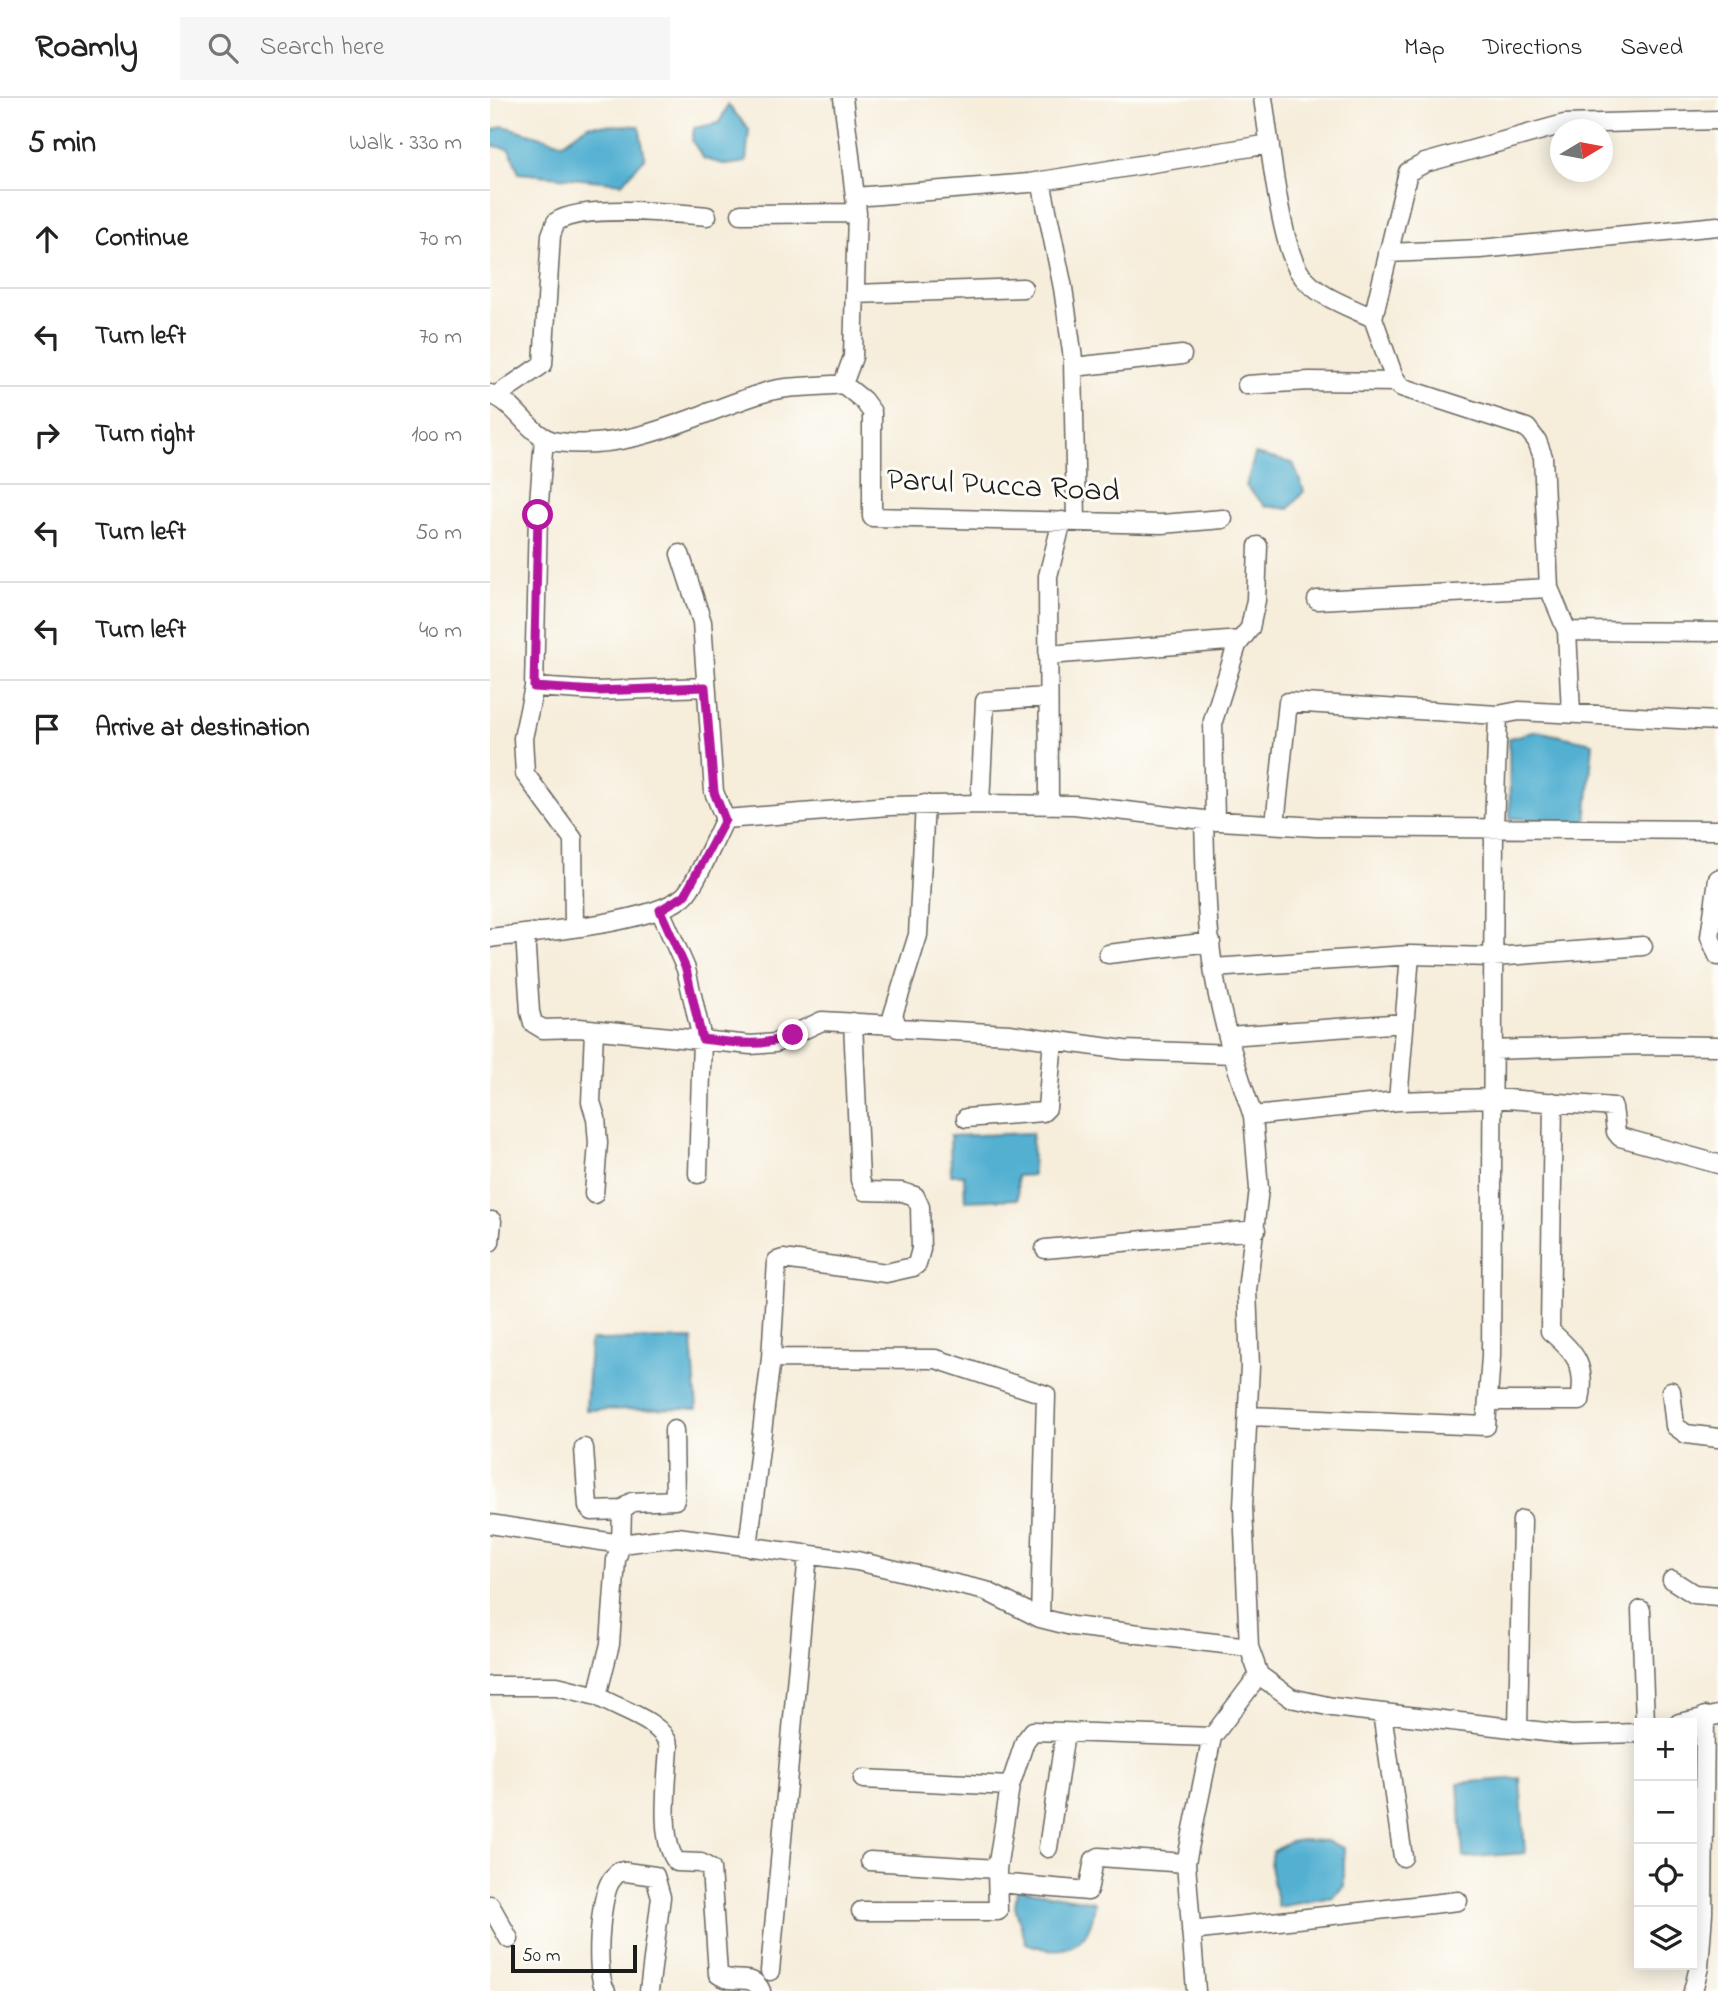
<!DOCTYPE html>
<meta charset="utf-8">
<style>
body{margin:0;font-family:"Indie Flower",sans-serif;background:#f6f6f6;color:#222}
.controls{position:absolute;right:21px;bottom:21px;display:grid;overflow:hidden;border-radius:0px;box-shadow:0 4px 18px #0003}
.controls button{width:63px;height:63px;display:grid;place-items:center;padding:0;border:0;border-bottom:2px solid #e0e0e0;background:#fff;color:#222;font:35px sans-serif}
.compass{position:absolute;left:1060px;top:21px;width:63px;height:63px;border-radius:50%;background:#fff;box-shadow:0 4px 18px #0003;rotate:80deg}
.scale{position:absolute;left:21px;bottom:18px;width:126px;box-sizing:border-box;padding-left:7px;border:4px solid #1c1c1c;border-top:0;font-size:19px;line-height:24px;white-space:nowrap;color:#1c1c1c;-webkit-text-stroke:5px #fdfcf7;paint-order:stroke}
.stop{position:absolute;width:21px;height:21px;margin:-16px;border:5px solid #b5179e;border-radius:50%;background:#fff}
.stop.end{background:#b5179e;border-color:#fff;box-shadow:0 2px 7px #0008}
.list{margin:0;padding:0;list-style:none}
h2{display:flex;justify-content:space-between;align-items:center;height:91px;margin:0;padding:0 28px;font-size:30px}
h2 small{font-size:23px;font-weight:400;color:#767676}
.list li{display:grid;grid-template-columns:46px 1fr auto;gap:21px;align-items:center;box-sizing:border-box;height:98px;padding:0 28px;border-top:2px solid #e0e0e0}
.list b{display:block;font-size:26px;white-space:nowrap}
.list em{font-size:23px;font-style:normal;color:#767676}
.icon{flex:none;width:38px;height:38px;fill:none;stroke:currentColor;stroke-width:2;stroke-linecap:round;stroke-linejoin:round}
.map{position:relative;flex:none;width:1228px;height:1893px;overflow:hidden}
header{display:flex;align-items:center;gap:42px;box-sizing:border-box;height:98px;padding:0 35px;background:#fff;border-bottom:2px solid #e0e0e0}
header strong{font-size:33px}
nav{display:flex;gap:38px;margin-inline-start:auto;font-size:24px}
.search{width:490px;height:63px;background:#f6f6f6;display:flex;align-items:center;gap:18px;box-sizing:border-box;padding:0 24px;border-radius:0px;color:#767676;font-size:26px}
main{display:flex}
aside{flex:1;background:#fff}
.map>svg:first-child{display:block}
.water{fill:#53b0d1;stroke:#386676;stroke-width:2}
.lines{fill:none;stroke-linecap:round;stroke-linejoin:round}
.minor-casing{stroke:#68655e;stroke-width:21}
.minor{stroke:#fff;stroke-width:18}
.route{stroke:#b5179e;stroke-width:9}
.labels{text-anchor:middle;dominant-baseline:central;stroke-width:6;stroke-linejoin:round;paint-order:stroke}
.street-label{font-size:32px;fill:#1c1c1c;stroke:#fdfcf7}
</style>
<header>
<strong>Roamly</strong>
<div class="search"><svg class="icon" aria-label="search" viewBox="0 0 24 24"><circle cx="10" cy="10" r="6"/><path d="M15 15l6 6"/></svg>Search here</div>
<nav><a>Map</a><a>Directions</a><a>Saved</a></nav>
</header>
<main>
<aside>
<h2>5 min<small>Walk · 330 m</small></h2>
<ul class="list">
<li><svg class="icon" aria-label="ahead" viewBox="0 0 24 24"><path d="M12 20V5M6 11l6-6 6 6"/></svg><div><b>Continue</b></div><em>70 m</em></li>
<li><svg class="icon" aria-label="left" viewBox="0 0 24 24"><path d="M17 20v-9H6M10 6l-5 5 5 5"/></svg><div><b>Turn left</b></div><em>70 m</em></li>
<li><svg class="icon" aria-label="right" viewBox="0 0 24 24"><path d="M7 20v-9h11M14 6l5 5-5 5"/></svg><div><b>Turn right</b></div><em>100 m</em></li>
<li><svg class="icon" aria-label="left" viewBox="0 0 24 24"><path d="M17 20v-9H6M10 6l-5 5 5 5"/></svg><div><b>Turn left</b></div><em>50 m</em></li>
<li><svg class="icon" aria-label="left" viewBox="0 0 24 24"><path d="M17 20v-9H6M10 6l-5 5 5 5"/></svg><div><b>Turn left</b></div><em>40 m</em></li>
<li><svg class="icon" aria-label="arrive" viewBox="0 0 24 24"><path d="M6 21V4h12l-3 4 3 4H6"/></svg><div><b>Arrive at destination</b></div></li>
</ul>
</aside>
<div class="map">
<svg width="1228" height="1893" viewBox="0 0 1228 1893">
<rect width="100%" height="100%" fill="#fdfcf7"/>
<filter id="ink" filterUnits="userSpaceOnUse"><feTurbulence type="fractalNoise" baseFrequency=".0143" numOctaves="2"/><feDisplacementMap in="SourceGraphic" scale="14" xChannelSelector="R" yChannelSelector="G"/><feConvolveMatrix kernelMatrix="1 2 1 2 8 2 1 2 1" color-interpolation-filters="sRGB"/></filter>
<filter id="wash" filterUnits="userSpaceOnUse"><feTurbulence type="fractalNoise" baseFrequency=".00686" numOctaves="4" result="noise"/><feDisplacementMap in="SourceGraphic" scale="28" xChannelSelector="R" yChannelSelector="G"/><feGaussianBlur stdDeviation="1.57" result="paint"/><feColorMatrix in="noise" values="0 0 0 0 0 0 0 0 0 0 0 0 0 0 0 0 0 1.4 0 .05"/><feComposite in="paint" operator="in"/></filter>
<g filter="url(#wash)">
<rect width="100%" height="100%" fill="#f6edda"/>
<path class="water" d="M238 7 259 31 256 64 237 67 214 61 202 43 204 30 229 25Z
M98 27 149 28 155 60 132 85 29 75 19 51 0 47V33L13 28 73 45Z
M765 356 803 365 814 393 799 411 775 408 756 388Z
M1047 633 1103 645 1096 726 1020 720 1019 640Z
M542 1035 543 1077 527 1078 528 1101 475 1103 474 1077H461L460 1038Z
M202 1241 207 1310 96 1312 100 1242Z
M1030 1680 1035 1755 973 1760 968 1685Z
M811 1742 836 1743 854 1750V1788L843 1799 788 1809 780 1768 782 1754 799 1744Z
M527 1791 605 1804C601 1848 576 1861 536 1845L525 1809Z"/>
</g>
<g filter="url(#ink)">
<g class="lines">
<g class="minor-casing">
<path id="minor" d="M773 0C779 38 790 147 810 175 825 198 860 209 883 220
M551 83 573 190 583 261 586 423
M365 99 539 85 780 46
M251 116 367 115
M898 155 990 151 1228 128
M365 196 533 190
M584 269 692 257
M353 286 373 302 382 314V419L672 426 733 421
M353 286 363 259 367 115 353 0
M757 287 819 283 907 284
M0 296C27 304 39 340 68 344 142 354 205 316 273 295 297 287 328 289 353 286
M6 298 53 266 61 137 66 124C93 106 183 115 217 118
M54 340 48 417 44 589 33 640 35 676 83 741 84 829
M190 456 212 524 224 694 235 721
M827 502 1059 490
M1077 533 1228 534
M558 557 751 542
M44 589 107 593 215 589
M1081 615 1077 533 1059 490 1053 359 1047 343 1037 330 911 289 904 279 883 220 918 74 935 65 1074 26 1228 22
M435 706 428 837 403 917 408 930 519 936 634 952 743 956
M490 706 495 603 557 599
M559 707 558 478 572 423
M714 722C716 786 716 853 732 915 740 950 751 984 763 1018L908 1003 920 857 1003 859 1153 848
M725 723 723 623 747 547 760 530 766 502 768 448
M785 726 798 604 1008 617 1029 613 1228 623
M1228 781 1220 839 1228 858
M170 812 196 871 212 941 208 1076
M35 836 40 914 43 925 53 931 89 930 261 947 285 945 332 923 405 927
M0 840C45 834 162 826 194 798 206 787 226 738 235 721L399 708 490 706 584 707 714 722 826 729 1228 732
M618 856 721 844
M723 870 920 857
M363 924 370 1082 375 1093 412 1094 425 1098 430 1109 431 1151 427 1166 423 1169 396 1175 293 1161 287 1163 281 1260 446 1261 556 1297 550 1520
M739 938 914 925
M1003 952 1150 947 1228 948
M908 1003 1003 1000 1123 1009 1126 1034 1130 1039 1228 1066
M763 1018 769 1091 757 1192 760 1268 753 1409 759 1549 769 1577
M476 1020 553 1014 557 1010 563 942
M104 1096 108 1045 106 1020 101 1004 104 932
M0 1144 2 1123
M555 1151 766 1132
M1181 1293 1185 1328 1196 1336 1228 1340
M998 1303H1090C1097 1268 1085 1254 1060 1233L1063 1004
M759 1318 996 1328 1001 1258 1004 730 1008 617
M132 1412 142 1404 185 1402 184 1332
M0 1426 131 1446 132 1412 102 1413 98 1409 94 1350
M258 1449 281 1260
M1182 1482 1204 1496 1228 1498
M1151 1512 1155 1625
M0 1588H67L107 1598 120 1546 126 1462 131 1446 187 1439 367 1463 496 1493 550 1520 582 1528 759 1549
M107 1598C129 1612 172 1622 179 1648 178 1677 168 1743 187 1764L211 1765 221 1771 228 1876C243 1888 263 1873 271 1893
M892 1615 913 1759
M1189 1625 1228 1617
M1028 1631 1032 1422
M520 1688 535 1643 543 1633 722 1639
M558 1750 575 1635
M380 1763 507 1771
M508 1785 598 1793 604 1762 609 1759 696 1765
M0 1807 19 1841
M371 1813H508L507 1771 520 1688 373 1681
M701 1833 968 1803
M280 1873 318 1456
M116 1893C104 1875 110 1806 119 1786 121 1782 126 1777 129 1773L165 1778 171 1799 159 1893
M706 1893 696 1765 722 1639 769 1577 801 1600 842 1609 1081 1637 1149 1635
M1203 1893 1209 1869 1213 1815 1215 1618"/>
</g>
<use href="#minor" class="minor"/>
</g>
</g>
<g class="lines" filter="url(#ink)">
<path class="route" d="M48 417 44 589 107 593 215 589 224 694 235 722 195 797 170 812 196 871 212 941C245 945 272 950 303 937"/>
</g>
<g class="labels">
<g class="street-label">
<text transform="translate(513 389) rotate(3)">Parul Pucca Road</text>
</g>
</g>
</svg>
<div class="controls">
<button>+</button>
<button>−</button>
<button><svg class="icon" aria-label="locate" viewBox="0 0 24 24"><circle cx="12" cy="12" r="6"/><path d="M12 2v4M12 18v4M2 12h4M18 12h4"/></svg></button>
<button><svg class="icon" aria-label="layers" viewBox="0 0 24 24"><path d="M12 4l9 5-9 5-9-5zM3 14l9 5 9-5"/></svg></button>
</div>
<svg class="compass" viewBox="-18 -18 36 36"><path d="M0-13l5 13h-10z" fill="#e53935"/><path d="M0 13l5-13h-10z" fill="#767676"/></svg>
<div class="scale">50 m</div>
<div class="stop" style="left:48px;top:417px"></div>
<div class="stop end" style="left:303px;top:937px"></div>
</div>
</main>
